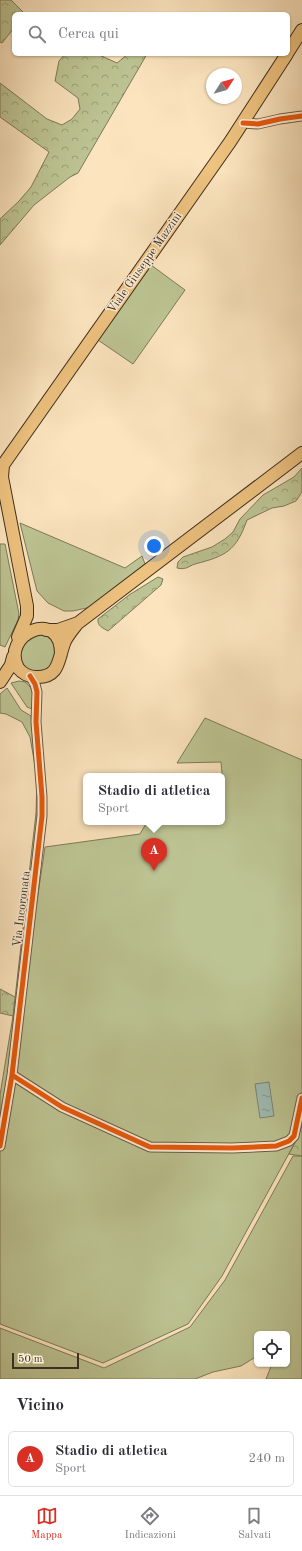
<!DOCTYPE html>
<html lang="it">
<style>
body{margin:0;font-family:"Old Standard TT",serif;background:#f2f2f3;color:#2b2b33}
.controls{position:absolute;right:12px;bottom:12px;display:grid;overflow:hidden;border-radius:6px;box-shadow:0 1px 3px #0004}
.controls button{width:36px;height:36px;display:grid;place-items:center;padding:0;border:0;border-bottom:1px solid #e1e1e2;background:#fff;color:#2b2b33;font:20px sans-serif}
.compass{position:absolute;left:206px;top:68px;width:36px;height:36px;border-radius:50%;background:#fff;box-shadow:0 1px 3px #0004;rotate:54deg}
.scale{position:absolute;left:12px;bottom:10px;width:67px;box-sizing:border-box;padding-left:4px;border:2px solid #3e2f1f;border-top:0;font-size:11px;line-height:14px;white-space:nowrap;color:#3e2f1f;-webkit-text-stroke:3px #fcedd5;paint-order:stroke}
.you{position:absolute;left:154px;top:546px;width:14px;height:14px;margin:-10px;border:3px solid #fff;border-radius:50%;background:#1a73e8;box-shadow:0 0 0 6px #1a73e833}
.badge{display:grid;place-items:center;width:26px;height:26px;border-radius:50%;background:#d93025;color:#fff;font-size:13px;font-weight:700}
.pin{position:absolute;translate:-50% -33px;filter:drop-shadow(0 1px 2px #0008)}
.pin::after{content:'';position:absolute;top:21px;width:14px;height:12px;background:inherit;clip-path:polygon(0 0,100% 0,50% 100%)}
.popup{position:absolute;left:83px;top:773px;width:142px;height:52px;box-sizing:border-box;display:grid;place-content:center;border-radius:6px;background:#fff;filter:drop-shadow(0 1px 3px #0005);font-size:13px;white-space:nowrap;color:#7c7c81}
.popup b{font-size:15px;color:#2b2b33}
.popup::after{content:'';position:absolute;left:50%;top:100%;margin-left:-8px;border:8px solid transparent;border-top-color:#fff}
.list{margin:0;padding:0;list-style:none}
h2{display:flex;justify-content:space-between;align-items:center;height:52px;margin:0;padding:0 16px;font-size:17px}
h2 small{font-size:13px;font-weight:400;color:#7c7c81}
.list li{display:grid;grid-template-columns:26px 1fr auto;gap:12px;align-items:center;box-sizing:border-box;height:56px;margin:0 8px 8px;padding:0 8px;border:1px solid #e1e1e2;border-radius:6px}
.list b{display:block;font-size:15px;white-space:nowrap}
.list p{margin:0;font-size:13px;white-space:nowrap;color:#7c7c81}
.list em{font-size:13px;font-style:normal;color:#7c7c81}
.icon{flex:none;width:22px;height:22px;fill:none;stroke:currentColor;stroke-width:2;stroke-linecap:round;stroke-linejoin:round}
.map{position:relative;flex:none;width:302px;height:1379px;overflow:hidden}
.search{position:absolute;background:#fff;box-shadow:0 1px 3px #0004;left:12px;right:12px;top:12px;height:44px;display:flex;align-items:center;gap:10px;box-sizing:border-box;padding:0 14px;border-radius:6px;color:#7c7c81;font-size:15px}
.sheet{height:116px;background:#fff}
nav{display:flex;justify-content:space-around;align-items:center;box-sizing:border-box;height:56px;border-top:1px solid #e1e1e2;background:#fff;font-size:11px;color:#7c7c81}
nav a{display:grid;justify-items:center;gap:2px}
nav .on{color:#d93025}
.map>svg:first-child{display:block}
.grass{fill:#bdc493;stroke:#7e7a59}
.forest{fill:url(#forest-crowns);stroke:#7e7a59}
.water{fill:url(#water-ripples);stroke:#788579}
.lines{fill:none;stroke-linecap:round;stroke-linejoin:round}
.minor-casing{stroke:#6d5c47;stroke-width:11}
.major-casing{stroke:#3e2f1f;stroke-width:14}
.minor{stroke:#fcedd5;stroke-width:9}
.major{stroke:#eec27f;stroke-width:12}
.cycleway-casing{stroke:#fcedd5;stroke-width:8}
.cycleway{stroke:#e8590c;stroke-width:5}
.labels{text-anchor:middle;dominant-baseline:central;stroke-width:3;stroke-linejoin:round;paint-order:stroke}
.street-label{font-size:12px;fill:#3e2f1f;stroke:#fcedd5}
</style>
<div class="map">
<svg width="302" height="1379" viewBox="0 0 302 1379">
<defs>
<pattern id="forest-crowns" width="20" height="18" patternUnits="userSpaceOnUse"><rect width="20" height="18" fill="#bdc493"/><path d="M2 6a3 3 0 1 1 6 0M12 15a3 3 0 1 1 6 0" fill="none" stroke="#9ba077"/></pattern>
<pattern id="water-ripples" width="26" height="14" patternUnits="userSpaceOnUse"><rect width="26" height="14" fill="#9fbeb5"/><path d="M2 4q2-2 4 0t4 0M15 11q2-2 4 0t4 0" fill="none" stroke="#839b93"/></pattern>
</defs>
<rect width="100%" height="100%" fill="#fbe4be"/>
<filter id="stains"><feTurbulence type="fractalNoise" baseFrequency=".005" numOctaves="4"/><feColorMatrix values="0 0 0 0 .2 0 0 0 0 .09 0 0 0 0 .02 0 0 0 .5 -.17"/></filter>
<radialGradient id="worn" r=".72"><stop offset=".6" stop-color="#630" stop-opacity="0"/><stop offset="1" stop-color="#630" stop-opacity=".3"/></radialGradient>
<path class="grass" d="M151 265 185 290 133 364 98 340Z
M20 523 125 568 142 556 145 564 91 607 73 611H64L48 603 37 591Z
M0 544H5L19 614 18 620 5 647 0 645Z
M31 634C35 634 40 634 44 635 65 641 56 676 33 672 30 672 25 668 22 666L18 648Z
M19 681 25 682C35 689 33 698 32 709L27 707 11 683Z
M7 688 21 710 31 716 37 778 38 814 7 1085 0 1115V1095L13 1016 36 813 37 777 30 737 22 722 6 714 0 713V694Z
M205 718 302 760V1125L298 1137 222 1276 188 1324 103 1363 0 1324V1151L45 847 140 834 147 822H222V795H224L221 762 177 763Z
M293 1156H302V1379H266L272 1364H287V1334H257V1356L241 1366 213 1372 195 1379H0V1328L104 1368 190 1327 225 1280Z"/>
<path class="forest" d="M0 0H11L25 14H14V28L2 43 0 42Z
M65 54H97L117 63 128 54H147L78 173 70 177 34 205 0 245V219L19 201 31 187 49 152 0 117V83L47 119 62 125 72 119 80 109 78 98 55 81 59 61Z
M302 468V492L296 501 284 506 272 508 247 520C236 551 226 556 195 564 187 567 186 570 177 568L178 562 183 557 212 547 225 539 233 532 240 519 263 495 294 477Z
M158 577 163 579 161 585 108 631C103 628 97 626 98 619L129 595Z
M0 989 15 997 13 1016 0 1013Z
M302 1125V1156L289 1154 298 1137Z"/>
<path class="water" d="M269 1082 274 1116 260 1118 255 1084Z"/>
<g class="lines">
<g class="minor-casing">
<path id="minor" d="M243 123 258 124 280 119 302 116
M12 1075 62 1107 150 1147 232 1148 276 1146 289 1141 294 1136 302 1098
M0 1146 12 1075 42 816V797L36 722 37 692 35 684 30 676"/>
</g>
<g class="major-casing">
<path id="major" d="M288 52 302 30
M46 630H58L78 623 302 453
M18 637 27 616V606L2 477 3 465 230 142 287 54
M61 654C61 607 0 634 18 668 22 673 29 677 36 677 61 678 58 657 65 641 68 635 73 629 77 624
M0 682 11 665 13 657"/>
</g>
<use href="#minor" class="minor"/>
<use href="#major" class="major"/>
<g class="cycleway-casing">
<path id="cycleway" d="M243 123 258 124 280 119 302 116
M12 1075 62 1107 150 1147 232 1148 276 1146 289 1141 294 1136 302 1098
M0 1146 12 1075 42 816V797L36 722 37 692 35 684 30 676"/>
</g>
<use href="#cycleway" class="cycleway"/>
</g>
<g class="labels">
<g class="street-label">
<text transform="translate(145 263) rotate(-55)">Viale Giuseppe Mazzini</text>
<text transform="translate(22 909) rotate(-83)">Via Incoronata</text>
</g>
</g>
<rect width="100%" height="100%" filter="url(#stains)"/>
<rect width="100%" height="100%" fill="url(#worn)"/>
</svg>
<div class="controls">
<button><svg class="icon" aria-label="locate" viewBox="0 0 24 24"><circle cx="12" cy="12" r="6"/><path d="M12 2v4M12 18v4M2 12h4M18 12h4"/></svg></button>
</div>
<svg class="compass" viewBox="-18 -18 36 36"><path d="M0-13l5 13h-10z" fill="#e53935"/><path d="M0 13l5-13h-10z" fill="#7c7c81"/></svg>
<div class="scale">50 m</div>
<div class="you"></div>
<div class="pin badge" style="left:154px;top:871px">A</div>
<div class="popup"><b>Stadio di atletica</b>Sport</div>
<div class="search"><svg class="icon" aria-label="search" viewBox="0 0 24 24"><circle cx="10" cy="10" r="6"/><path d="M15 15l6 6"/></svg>Cerca qui</div>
</div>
<section class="sheet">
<h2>Vicino<small></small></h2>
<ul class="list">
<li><span class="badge">A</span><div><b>Stadio di atletica</b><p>Sport</p></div><em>240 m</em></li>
</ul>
</section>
<nav>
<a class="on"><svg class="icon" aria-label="map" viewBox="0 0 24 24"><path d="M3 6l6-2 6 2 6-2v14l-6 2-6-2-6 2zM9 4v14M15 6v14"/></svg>Mappa</a>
<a><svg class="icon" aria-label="directions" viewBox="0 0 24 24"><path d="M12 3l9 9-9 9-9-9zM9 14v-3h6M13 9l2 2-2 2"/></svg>Indicazioni</a>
<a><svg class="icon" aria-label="saved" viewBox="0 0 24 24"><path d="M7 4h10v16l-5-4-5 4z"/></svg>Salvati</a>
</nav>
